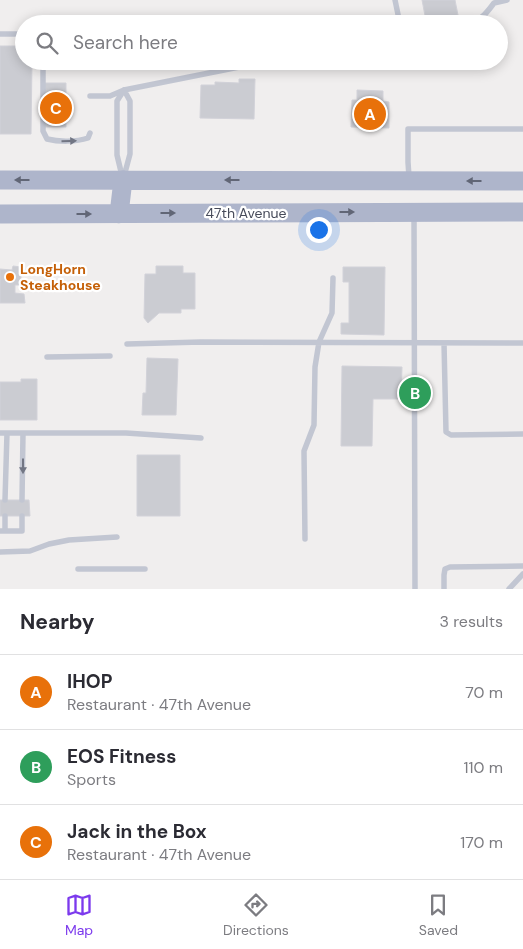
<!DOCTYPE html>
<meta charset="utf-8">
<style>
body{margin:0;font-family:"DM Sans",sans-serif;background:#f7f7f7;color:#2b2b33}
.you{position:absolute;left:318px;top:229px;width:18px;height:18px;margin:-12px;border:4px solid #fff;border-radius:50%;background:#1a73e8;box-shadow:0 0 0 8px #1a73e833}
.badge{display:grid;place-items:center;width:32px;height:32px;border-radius:50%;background:#7c3aed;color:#fff;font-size:16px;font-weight:700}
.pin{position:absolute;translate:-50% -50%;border:2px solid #fff;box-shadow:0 1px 5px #0006}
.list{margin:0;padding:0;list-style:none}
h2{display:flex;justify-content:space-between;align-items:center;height:65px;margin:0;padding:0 20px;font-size:21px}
h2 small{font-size:16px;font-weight:400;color:#7c7c81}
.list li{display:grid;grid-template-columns:32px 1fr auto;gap:15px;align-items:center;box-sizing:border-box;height:75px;padding:0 20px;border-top:1px solid #e1e1e2}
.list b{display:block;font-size:19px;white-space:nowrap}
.list p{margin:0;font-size:16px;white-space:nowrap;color:#7c7c81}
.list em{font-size:16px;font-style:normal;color:#7c7c81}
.icon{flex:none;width:28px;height:28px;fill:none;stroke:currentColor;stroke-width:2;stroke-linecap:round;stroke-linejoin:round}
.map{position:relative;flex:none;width:523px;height:589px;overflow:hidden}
.search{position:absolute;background:#fff;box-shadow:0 2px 12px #0003;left:15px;right:15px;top:15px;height:55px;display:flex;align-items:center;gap:12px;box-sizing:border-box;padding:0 18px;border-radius:28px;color:#7c7c81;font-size:19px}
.sheet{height:290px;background:#fff}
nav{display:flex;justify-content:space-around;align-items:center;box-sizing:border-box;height:70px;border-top:1px solid #e1e1e2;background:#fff;font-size:14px;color:#7c7c81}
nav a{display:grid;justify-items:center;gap:2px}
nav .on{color:#7c3aed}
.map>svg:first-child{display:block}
.building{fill:#cbccd2;stroke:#d2d2d9}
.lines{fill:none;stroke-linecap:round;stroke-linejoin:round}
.service{stroke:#c2c6d2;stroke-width:5.5}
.primary{stroke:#aeb5cb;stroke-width:19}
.oneway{fill:#727684}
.oneway2{fill:#616676}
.food-dot{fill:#e8710a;stroke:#fff;stroke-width:2}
.labels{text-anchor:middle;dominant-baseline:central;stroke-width:4.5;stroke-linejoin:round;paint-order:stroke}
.street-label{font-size:14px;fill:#474b5a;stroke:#fff}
.food-label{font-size:14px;font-weight:bold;fill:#c56008;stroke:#fff;text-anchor:start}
</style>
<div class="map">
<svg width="523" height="589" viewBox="0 0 523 589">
<rect width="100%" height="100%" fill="#f0eeee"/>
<path class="building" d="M422 0H455L458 15 426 21Z
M0 46H24V61H32L31 134H0Z
M239 79H255L254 119 200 118 201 85H215V82L239 83Z
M42 83H66V127H45Z
M357 90 383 91V101L389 102V128L351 127 352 100H357Z
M13 266 21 267V285H15V293L24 294 25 303H0V269L12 270Z
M156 266H183V273H195V309H181V313H159L148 323 144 318 145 274H156Z
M343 267H385L384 335 341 334V323H349V282H343Z
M147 358 178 359 176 415H142L143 393H146Z
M342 366 402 367 401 399H373L372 446H341Z
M21 379H37V420H0V382H21Z
M137 455H180V516H137Z
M0 500H29L30 516H0Z"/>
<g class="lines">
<path class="service" d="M395 0 400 24
M463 24C481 20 483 18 494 3L507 0
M0 34H24
M43 61V131L47 139C59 142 76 142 88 138L90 133
M124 90 130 101V154L123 180 117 155V101Z
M90 96H110L124 90 269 61
M409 177 408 162V129H523
M414 214 415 589
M444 343 446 432 451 435 523 434
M127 344 201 342 523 343
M47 357 110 356
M0 433H126L201 438
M5 500 7 433
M22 500 23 433
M5 516V531
M0 531H22V516
M305 539 304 451 314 425 315 367 319 342 332 313 333 278
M0 552 30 551 49 544 69 540 117 537
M78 569H145
M444 589V575L445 569 450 567 523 566
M509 589 523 574"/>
<path class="primary" d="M0 180 523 181
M0 214 523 212
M119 214 123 180"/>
</g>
<defs><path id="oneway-solid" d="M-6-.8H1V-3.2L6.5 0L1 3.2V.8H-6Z" transform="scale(1.25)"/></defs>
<g class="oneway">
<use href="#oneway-solid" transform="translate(69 141) rotate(-2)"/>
<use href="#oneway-solid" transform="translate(23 466) rotate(90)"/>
</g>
<g class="oneway2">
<use href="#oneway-solid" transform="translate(22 180) rotate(-180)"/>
<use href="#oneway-solid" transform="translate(232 180) rotate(-180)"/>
<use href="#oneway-solid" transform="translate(474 181) rotate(-180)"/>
<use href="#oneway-solid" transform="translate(347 212)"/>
<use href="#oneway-solid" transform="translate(168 213)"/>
<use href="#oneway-solid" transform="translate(84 214)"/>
</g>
<circle class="food-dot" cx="10" cy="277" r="5"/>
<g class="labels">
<g class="street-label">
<text x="246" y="213">47th Avenue</text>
</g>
<g class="food-label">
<text x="20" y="269">LongHorn<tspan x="20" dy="16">Steakhouse</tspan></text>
</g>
</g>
</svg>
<div class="you"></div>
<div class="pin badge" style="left:370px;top:114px;background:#e8710a">A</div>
<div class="pin badge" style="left:415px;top:393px;background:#2e9e5b">B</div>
<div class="pin badge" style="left:56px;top:108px;background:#e8710a">C</div>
<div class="search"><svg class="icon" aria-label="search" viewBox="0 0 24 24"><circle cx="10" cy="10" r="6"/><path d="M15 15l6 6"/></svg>Search here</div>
</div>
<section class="sheet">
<h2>Nearby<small>3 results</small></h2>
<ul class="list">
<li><span class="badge" style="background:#e8710a">A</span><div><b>IHOP</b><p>Restaurant · 47th Avenue</p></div><em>70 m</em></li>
<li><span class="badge" style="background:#2e9e5b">B</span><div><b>EOS Fitness</b><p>Sports</p></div><em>110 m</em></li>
<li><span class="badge" style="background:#e8710a">C</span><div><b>Jack in the Box</b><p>Restaurant · 47th Avenue</p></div><em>170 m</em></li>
</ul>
</section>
<nav>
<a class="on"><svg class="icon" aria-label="map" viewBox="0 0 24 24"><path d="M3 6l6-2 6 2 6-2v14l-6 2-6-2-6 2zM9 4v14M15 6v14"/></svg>Map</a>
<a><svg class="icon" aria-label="directions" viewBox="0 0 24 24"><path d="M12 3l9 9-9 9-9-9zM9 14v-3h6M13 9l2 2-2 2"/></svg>Directions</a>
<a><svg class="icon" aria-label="saved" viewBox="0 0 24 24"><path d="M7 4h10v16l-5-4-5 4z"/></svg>Saved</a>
</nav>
